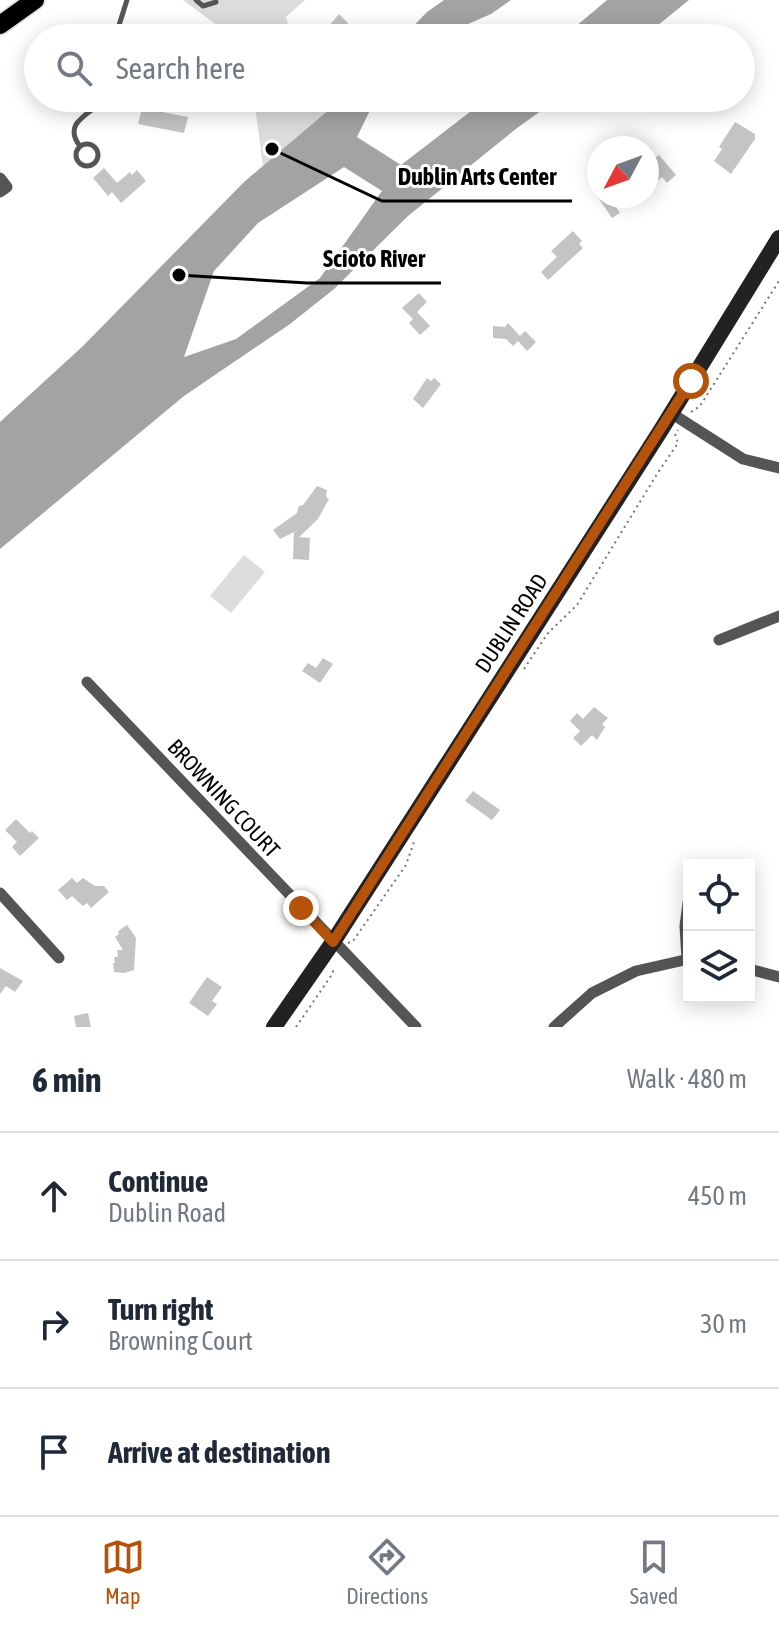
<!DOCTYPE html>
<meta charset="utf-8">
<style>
body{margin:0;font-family:"Asap Condensed",sans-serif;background:#f2f2f3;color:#1f2937}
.controls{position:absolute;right:24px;bottom:24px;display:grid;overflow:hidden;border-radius:0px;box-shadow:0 4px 20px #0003}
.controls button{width:72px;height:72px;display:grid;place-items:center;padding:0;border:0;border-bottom:2px solid #e0e1e3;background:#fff;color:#1f2937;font:40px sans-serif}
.compass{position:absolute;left:587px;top:136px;width:72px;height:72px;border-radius:50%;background:#fff;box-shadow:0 4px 20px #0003;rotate:229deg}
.stop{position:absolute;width:24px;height:24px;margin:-18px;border:6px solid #b45309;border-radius:50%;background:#fff}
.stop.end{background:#b45309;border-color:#fff;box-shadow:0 2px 8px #0008}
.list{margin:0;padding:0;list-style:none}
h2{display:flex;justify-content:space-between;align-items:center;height:104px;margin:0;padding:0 32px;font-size:34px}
h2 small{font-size:26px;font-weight:400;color:#747a83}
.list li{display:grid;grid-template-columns:52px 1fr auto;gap:24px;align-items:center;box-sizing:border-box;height:128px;padding:0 32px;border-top:2px solid #e0e1e3}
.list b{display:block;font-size:30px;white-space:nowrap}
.list p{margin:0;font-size:26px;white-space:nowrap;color:#747a83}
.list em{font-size:26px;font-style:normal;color:#747a83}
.icon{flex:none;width:44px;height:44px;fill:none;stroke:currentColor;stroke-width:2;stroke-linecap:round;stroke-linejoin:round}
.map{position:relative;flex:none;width:779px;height:1027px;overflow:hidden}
.search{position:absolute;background:#fff;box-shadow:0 4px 20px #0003;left:24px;right:24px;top:24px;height:88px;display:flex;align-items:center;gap:20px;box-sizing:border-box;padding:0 28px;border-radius:44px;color:#747a83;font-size:30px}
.sheet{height:488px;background:#fff}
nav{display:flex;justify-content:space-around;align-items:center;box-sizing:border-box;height:112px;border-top:2px solid #e0e1e3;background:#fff;font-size:22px;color:#747a83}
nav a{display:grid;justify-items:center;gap:4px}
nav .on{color:#b45309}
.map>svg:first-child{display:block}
.green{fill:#dcdcdc}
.water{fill:#a3a3a3;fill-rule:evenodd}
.building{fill:#c4c4c4}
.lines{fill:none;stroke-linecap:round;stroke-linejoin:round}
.primary-casing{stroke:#dbdbdb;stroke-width:21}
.path{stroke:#777;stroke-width:2;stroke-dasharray:2 4;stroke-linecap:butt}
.service{stroke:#555;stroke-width:5}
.minor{stroke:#555;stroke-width:11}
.secondary{stroke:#222;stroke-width:16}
.primary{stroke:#000;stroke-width:18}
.route{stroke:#b45309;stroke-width:10}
.labels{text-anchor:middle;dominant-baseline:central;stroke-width:6;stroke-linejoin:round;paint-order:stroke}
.street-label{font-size:22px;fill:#000;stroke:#fff}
.leader{fill:none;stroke:#000;stroke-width:3}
.callout-dot{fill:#000;stroke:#fff;stroke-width:3}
.callout-label{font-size:24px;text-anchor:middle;font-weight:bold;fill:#000;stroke:#fff;stroke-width:6;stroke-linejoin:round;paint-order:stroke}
</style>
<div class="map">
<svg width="779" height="1027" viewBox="0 0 779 1027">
<rect width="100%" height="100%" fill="#fff"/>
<path class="green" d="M183 0H305L286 17 292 38H234Z
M254 98H332L337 104 263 166Z
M244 555 265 572 231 613 210 596Z"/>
<path class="water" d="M444 0H511L491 14 436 38H402L427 12Z
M607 0H689L642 38H562Z
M343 98H376L357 137 401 165 488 98H559L517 128 408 216 334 289 290 324 184 396 0 549V422L83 346 244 182ZM344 167 382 191 320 278 236 339 184 357 214 271 258 223Z"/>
<path class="building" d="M339 14 348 23 339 32 344 38H327L323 33Z
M142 108 188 117 184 133 138 124Z
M735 122 755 134V139L731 174 714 161 722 149 719 147Z
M659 155 676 175 667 183 662 177 647 190V165Z
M104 168 117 183 130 172 132 175 137 170 146 181 121 203 112 192 108 196 93 178Z
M597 196H609L620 213 612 218Z
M573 231 582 241 579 244 583 248 548 280 541 272 557 257 551 251Z
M419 293 427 302 417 312 430 326 420 335 409 323 413 319 402 308Z
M508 323 520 336 525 331 536 342 527 351 518 341 513 346 506 339 493 338V326L505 327Z
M427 378 431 381 434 378 441 384 423 408 413 399Z
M317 486 327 490 326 497 329 499 318 519 299 537 310 538 309 560 293 559 294 532 280 539 273 530 297 513 299 506 303 505Z
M323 658 333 664 320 683 302 671 308 663 316 668Z
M594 707 608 718 602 724 605 727 597 740 592 735 581 746 573 738 580 731 570 721 577 713 583 719Z
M473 791 500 810 492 820 465 801Z
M16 819 30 833 32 831 39 838 20 856 12 847 17 842 5 830Z
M72 878 77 883 83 878 95 886H104L109 892 91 908 87 903 83 906 72 896 67 900 58 890Z
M127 925 136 938 134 970 124 973 114 972 113 963H115L114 957H118L117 950H123L115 937 119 934 118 931Z
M0 968 23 981 15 992 6 986 0 994Z
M207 977 222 987 212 1001 217 1004 208 1016 189 1003Z
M88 1013 91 1027H76L74 1016Z"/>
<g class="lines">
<g class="primary-casing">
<path id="primary" d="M0 25 35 0"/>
</g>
<path class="path" d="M691 412 700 406 779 281
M524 669 548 633 577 605 657 474 678 443 675 434 678 430
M348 943 353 941 406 865 415 839
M296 1027 333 973V968"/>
<path class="service" d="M196 0 203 6 216 2
M115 38 127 0
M76 155a11 11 0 1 1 22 0a11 11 0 1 1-22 0Z
M80 146C61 122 92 113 107 98"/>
<path class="minor" d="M0 178 7 187 0 192
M671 413 743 459 779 468
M719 640 779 616
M87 682 416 1027
M0 893 59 958
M687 959 685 926 689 896
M749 969 779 977
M554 1027 592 993 636 971 689 959"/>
<path class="secondary" d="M274 1027 333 942 471 727 661 430 779 238"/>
<use href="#primary" class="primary"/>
</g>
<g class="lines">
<path class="route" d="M301 908 333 942 691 381"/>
</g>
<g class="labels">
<g class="street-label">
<text transform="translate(511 623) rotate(-57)">DUBLIN ROAD</text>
<text transform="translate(224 798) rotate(47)">BROWNING COURT</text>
</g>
</g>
<path class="leader" d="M272 149L382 201H572M179 275L307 283H441"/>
<g class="callout-dot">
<circle cx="272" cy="149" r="8"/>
<circle cx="179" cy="275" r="8"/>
</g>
<g class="callout-label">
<text x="477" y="185">Dublin Arts Center</text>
<text x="374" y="267">Scioto River</text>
</g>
</svg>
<div class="controls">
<button><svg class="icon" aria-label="locate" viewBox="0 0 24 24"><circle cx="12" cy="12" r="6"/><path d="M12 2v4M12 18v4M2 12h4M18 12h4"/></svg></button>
<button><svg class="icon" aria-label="layers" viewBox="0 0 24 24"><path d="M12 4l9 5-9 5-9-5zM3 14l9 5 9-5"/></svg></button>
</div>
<svg class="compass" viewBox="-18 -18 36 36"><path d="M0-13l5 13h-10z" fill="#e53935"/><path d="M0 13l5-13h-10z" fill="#747a83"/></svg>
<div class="stop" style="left:691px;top:381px"></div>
<div class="stop end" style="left:301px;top:908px"></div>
<div class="search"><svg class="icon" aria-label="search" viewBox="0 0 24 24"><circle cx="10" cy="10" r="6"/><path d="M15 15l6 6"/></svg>Search here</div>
</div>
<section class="sheet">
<h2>6 min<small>Walk · 480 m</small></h2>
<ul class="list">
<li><svg class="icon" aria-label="ahead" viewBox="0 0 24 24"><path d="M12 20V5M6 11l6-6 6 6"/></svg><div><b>Continue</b><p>Dublin Road</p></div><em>450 m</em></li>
<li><svg class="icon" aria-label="right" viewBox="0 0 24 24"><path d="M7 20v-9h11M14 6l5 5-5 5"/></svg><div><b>Turn right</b><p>Browning Court</p></div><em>30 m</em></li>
<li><svg class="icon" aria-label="arrive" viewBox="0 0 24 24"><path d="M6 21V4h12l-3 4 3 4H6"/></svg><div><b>Arrive at destination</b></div></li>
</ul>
</section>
<nav>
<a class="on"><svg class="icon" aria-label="map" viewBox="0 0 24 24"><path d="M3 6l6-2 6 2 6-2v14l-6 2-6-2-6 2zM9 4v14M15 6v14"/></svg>Map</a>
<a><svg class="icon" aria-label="directions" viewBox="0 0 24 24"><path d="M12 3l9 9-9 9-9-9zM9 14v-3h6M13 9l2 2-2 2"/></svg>Directions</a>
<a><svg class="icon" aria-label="saved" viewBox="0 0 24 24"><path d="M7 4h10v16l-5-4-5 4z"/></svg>Saved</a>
</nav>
